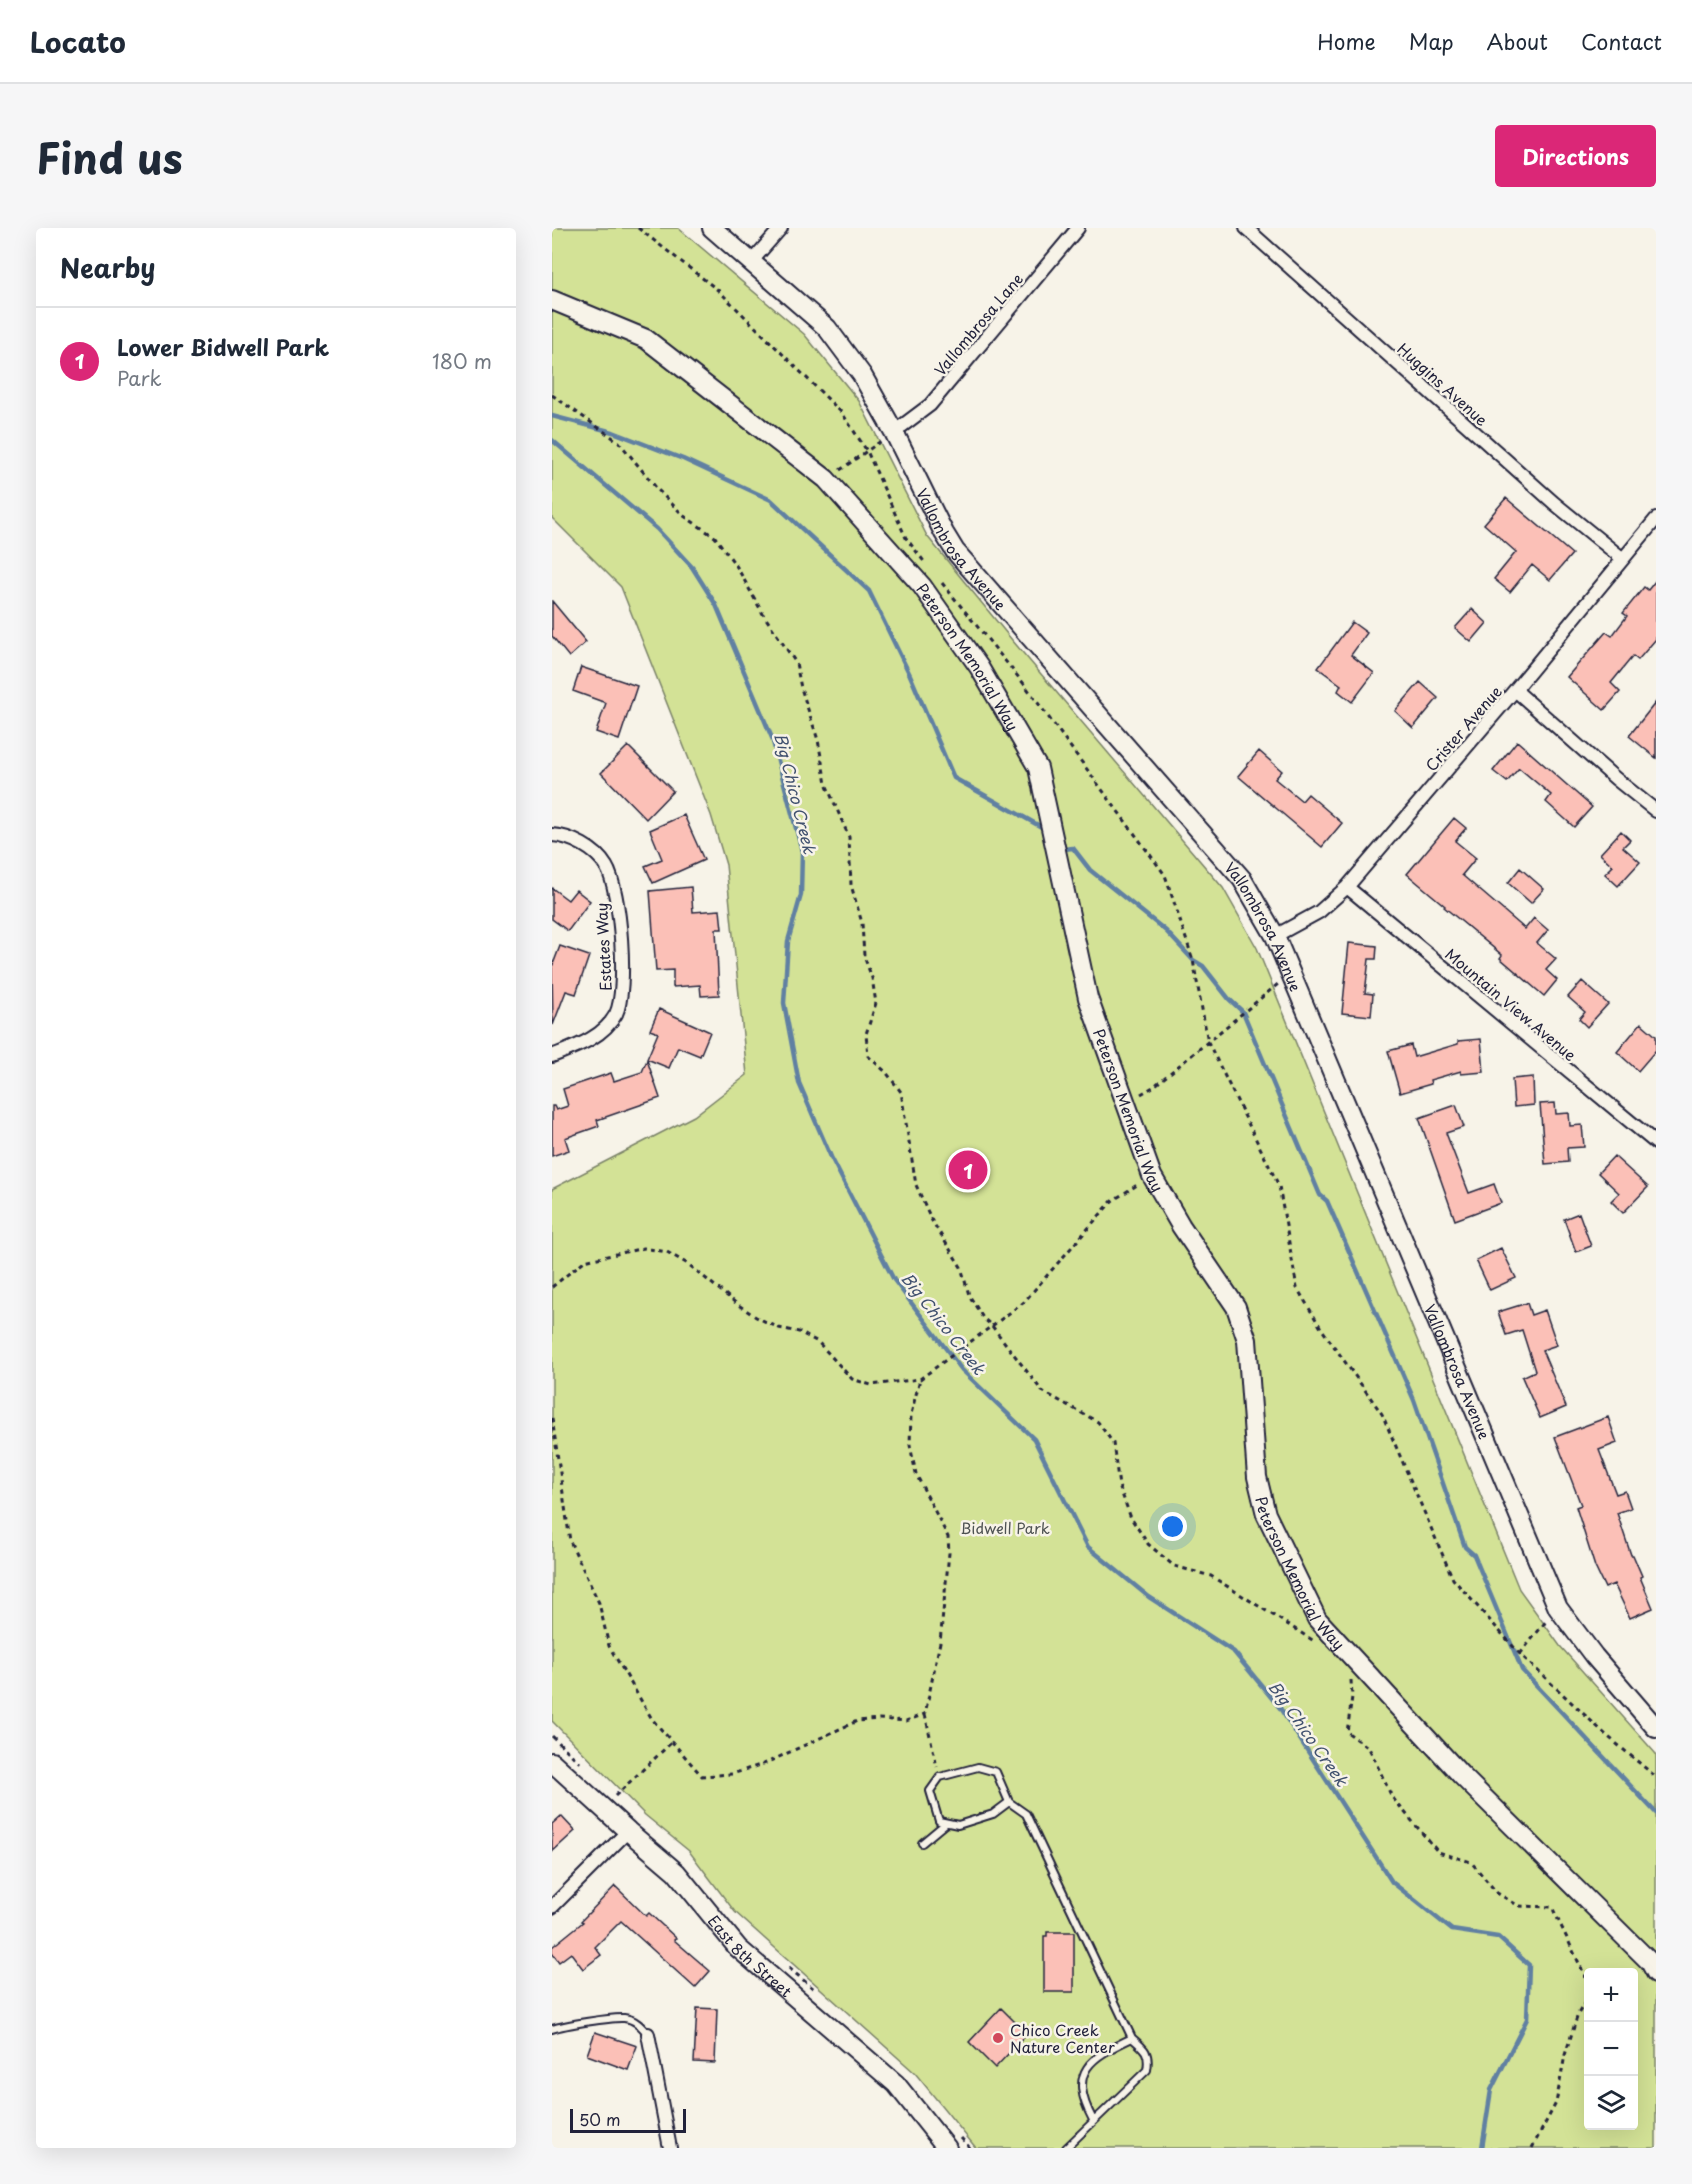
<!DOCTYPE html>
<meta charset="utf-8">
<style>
body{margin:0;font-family:"Playpen Sans",sans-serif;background:#f6f6f7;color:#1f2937}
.controls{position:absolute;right:18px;bottom:18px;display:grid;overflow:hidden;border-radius:6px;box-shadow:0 6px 24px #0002}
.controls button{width:54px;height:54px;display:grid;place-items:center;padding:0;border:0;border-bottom:2px solid #e0e1e3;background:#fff;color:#1f2937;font:30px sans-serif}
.scale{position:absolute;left:18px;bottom:15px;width:116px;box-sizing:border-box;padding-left:6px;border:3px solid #22223b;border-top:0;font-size:16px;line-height:21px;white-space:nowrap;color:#22223b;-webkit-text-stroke:4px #f7f3e8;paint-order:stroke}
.you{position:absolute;left:621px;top:1299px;width:21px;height:21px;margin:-15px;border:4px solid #fff;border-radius:50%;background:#1a73e8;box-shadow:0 0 0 9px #1a73e833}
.badge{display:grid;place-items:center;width:39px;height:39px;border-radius:50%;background:#db2777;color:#fff;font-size:20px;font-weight:700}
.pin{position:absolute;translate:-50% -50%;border:3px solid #fff;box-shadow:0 2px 6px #0006}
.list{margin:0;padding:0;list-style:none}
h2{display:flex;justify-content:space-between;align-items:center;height:78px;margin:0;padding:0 24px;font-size:26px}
h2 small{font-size:20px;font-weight:400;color:#747a83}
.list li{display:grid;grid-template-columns:39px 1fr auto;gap:18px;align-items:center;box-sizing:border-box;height:108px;padding:0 24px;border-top:2px solid #e0e1e3}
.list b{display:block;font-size:22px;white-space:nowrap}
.list p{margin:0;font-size:20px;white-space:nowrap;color:#747a83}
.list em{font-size:20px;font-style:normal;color:#747a83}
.icon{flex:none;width:33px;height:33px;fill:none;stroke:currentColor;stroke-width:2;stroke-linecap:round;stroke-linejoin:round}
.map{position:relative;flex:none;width:1104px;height:1920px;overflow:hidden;border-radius:6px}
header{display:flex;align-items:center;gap:36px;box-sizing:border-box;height:84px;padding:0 30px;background:#fff;border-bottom:2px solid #e0e1e3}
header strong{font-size:28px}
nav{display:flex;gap:33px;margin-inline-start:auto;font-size:21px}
.intro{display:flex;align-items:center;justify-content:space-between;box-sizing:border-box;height:144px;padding:0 36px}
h1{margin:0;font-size:42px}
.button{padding:15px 27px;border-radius:6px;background:#db2777;color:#fff;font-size:21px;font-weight:700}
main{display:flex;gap:36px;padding:0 36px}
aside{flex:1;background:#fff;border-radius:6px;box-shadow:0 6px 24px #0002}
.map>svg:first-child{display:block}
.green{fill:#d3e296;stroke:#7a8268;stroke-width:1.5;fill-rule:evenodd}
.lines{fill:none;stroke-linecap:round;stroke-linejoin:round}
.stream{stroke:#6080a2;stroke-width:4.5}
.building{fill:#fbc0b7;stroke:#22223b;stroke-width:1.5}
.lane-casing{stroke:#22223b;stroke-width:10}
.street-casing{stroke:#22223b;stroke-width:16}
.secondary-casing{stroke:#22223b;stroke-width:22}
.path{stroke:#22223b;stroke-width:3;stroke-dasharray:4.5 4.5;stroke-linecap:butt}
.lane{stroke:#f7f3e8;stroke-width:6}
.street{stroke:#f7f3e8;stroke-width:12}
.secondary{stroke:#f7f3e8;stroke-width:18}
.poi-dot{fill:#d1495b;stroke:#f7f3e8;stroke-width:2}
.labels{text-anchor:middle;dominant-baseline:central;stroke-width:5;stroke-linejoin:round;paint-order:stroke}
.street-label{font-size:15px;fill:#22223b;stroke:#f7f3e8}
.park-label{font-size:15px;fill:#4e5252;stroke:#f7f3e8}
.poi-label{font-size:15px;fill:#22223b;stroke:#f7f3e8;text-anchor:start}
.water-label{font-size:16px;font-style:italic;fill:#41516f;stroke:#f7f3e8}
</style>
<header>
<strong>Locato</strong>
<nav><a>Home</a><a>Map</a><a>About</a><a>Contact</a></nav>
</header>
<div class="intro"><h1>Find us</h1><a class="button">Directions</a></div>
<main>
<aside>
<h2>Nearby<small></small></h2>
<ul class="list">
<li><span class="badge">1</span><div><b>Lower Bidwell Park</b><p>Park</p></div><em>180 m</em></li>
</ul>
</aside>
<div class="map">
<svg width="1104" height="1920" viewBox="0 0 1104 1920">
<rect width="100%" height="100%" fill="#f7f3e8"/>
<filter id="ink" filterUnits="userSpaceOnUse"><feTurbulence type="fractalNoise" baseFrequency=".0167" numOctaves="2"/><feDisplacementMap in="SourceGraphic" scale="12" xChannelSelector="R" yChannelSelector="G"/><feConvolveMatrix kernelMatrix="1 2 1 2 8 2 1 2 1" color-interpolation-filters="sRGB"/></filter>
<g filter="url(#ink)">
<path class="green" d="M0 0H126L252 106 307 173 375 308 460 412 671 660 705 720 967 1361 1008 1418 1104 1526V1920H424L363 1845 183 1684 137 1623 93 1587 0 1493V961L142 888 195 847 174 637 159 587 69 359 0 290ZM1036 1744H1082V1898H1036Z"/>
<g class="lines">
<path class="stream" d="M0 188 61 204 131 231 219 272 317 363 358 447 402 550 493 601
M0 212 105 301 140 339 164 377 220 510 250 623 249 667 236 713 232 775 247 855 279 929 342 1052 410 1142 482 1211 536 1319 597 1369 682 1424 728 1480 840 1654 900 1702 946 1709 977 1737 975 1791 939 1862 930 1920
M509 617 512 621 521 620 538 642 614 703 641 732 651 738 677 771 691 784 768 967 775 973 862 1172 913 1319 922 1327 970 1442 1104 1585"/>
</g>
<path class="building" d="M954 270 1020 326 998 352 980 337 958 364 942 351 964 324 932 296Z
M1104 352V411L1086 432 1081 428 1059 455 1068 464 1052 482 1015 449 1054 404 1060 408 1075 388 1071 385 1092 359 1096 362Z
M0 373 34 414 17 429 0 408Z
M920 381 935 395 919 414 903 400Z
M800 394 815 405 799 427 822 445 800 474 786 463 789 457 766 440Z
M29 439 85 458 67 512 44 504 54 475 21 463Z
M868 454 886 470 861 500 843 483Z
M1104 474V530L1077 508Z
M965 513 1040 579 1022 599 994 574 999 567 967 540 955 554 941 543Z
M76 518 121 563 94 591 49 545Z
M707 523 730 543 723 551 750 573 756 566 790 595 770 619 686 548Z
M132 587 152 632 101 655 93 638 110 631 98 602Z
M902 590 914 600 903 613 924 630 910 647 973 701 982 690 996 702 985 715 1004 731 994 742 1005 752 992 768 948 730 950 727 892 679 893 678 855 646Z
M1069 603 1078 612 1071 619 1088 634 1066 658 1053 646 1061 638 1048 626Z
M968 640 992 661 979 675 956 655Z
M139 659 141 684 168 682 170 701H164L167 767 149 768 148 757 121 759V742L104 743 98 663Z
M0 660 16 672 24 662 38 673 16 703 0 691Z
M797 715 825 718 824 731H817L813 765 821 766 819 788 790 785Z
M8 718 37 728 24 766 14 763 1 797 0 739Z
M1030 753 1056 776 1035 799 1027 791 1033 784 1016 769Z
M107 781 158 804 148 828 126 819 117 840 95 831 106 805 98 802Z
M1089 795 1104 808V822L1086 843 1065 824Z
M929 811 932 844 909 846V843L878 852 879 856 848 865 836 823 859 817 862 829 906 816V813Z
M95 832 108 870 45 892 47 898 13 910 17 922 0 928V878H2L4 882 16 878 11 861 59 845 62 853 90 844Z
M981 849 982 877 962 879 960 851Z
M1003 875 1004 886 1017 885 1018 898 1030 897 1032 919 1015 920 1016 934 993 936 988 876Z
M904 877 912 899 894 905 917 965 942 956 949 975 903 992 867 890Z
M1062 928 1096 959 1071 985 1059 973 1067 965 1046 945Z
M1027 985 1039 1018 1024 1024 1012 991Z
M949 1020 964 1050 938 1062 924 1032Z
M975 1075 979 1087 993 1082 1005 1117 990 1122 1014 1179 988 1190 970 1149 983 1143 970 1102 954 1107 946 1084Z
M1056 1189 1065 1215 1047 1222 1064 1266 1073 1263 1079 1280 1065 1285 1079 1327H1081L1090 1348 1088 1349 1101 1380 1078 1390 1062 1356 1053 1360 1043 1339 1024 1279 1029 1277 1003 1209Z
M9 1588 23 1603 0 1624V1596Z
M63 1658 94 1688 97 1685 124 1710 122 1712 158 1743 143 1760 69 1693 43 1719 49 1727 31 1741 19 1725 7 1734 0 1725V1719L31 1694 29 1693Z
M495 1704H522V1764H492V1708H495Z
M145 1780 165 1781 163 1835 142 1834Z
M449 1780 475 1806 443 1840 417 1814Z
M43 1804 85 1818 76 1842 35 1827Z"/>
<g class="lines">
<g class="lane-casing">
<path id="lane" d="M426 1539 444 1544 457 1574 441 1586 406 1597 387 1593 378 1563 388 1549Z
M457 1574 474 1586 580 1810
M370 1615 394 1595
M0 1801C12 1797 60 1789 72 1790 83 1791 89 1798 96 1806
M514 1920 595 1842C598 1825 593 1821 580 1810 538 1830 515 1843 541 1892"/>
</g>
<g class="street-casing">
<path id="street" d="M694 0 1002 275 1071 331
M200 33 229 0
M342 204 378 177 526 0
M963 462 1064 551 1104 583
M0 607C19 608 44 621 54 638 69 662 76 762 64 786 51 810 23 819 0 828
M795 659 1104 915
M723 708 767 684 795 659 963 462 1104 291
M0 1679 76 1603
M96 1806 118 1920"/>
</g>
<g class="secondary-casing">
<g id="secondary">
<path id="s1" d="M160 0 275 100 310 147 342 204 392 305 403 323 690 651 723 708 1006 1380 1042 1428 1104 1500"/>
<path id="s2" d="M0 72 94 111 274 251 370 358 427 439 486 540 536 770 600 948 629 998 684 1079 695 1112 705 1249 714 1286 765 1391 909 1547 1098 1734 1104 1745"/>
<path id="s3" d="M0 1534 76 1603 124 1644 186 1720 344 1856 395 1920"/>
</g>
</g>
<path class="path" d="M86 0 167 63 290 185 315 223 354 310 374 336
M0 167 67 214 106 262 132 288 163 309 185 339 211 386 244 435 249 460 266 512 274 556 297 609 299 657 310 695 312 728 320 750 324 775 314 806 316 828 334 844 349 864 364 957 380 993 409 1039 417 1067 431 1090 440 1098 490 1163 546 1194 561 1215 567 1258 579 1290 596 1316 622 1338 659 1348 762 1413
M288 242 329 213
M390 355 472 456 613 647 641 732 656 814 727 958 745 1060 769 1100 830 1186 901 1351 968 1426 1053 1506 1104 1549
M589 866 601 859 726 756
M0 1059 32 1033 92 1020 115 1024 136 1036 185 1076 204 1089 227 1100 247 1104 266 1114 300 1151 319 1157 368 1151 471 1075 560 973 585 957
M0 1190 18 1313 47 1375 57 1418 100 1491 150 1548 180 1546 214 1535 305 1493 327 1491 354 1493 373 1486 388 1414 397 1325 396 1309 364 1246 358 1217 359 1186 368 1151
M968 1426 995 1392
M799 1452 800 1469 795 1504 817 1520 840 1569 886 1624 919 1634 945 1665 967 1678 1000 1679 1036 1754
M373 1486 385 1539
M0 1508 28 1535
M63 1568 120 1514
M237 1740 262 1761
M409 1910 418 1920
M980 1920 1004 1875 1013 1827 1026 1786 1036 1769"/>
<use href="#lane" class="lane"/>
<use href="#street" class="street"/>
<use href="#secondary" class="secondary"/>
</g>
</g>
<circle class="poi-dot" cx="446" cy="1810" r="6"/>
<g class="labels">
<g class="street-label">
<text transform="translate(426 96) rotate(-50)">Vallombrosa Lane</text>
<text transform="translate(891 156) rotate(42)">Huggins Avenue</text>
<text stroke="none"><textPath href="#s1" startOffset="412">Vallombrosa Avenue</textPath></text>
<text stroke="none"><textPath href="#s2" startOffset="558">Peterson Memorial Way</textPath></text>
<text transform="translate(911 500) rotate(-49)">Crister Avenue</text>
<text stroke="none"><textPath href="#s1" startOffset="898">Vallombrosa Avenue</textPath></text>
<text transform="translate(51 719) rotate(-93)">Estates Way</text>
<text transform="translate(959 776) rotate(40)">Mountain View Avenue</text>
<text stroke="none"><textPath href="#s2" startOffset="1044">Peterson Memorial Way</textPath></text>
<text stroke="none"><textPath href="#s1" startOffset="1384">Vallombrosa Avenue</textPath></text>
<text stroke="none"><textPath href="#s2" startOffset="1548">Peterson Memorial Way</textPath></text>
<text stroke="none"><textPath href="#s3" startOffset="278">East 8th Street</textPath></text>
</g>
<g class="park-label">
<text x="453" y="1299">Bidwell Park</text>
</g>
<g class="poi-label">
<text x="458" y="1801">Chico Creek<tspan x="458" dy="17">Nature Center</tspan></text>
</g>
<g class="water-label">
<text transform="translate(244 565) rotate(76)">Big Chico Creek</text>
<text transform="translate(392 1095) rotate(52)">Big Chico Creek</text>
<text transform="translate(757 1505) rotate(55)">Big Chico Creek</text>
</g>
</g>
</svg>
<div class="controls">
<button>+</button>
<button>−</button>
<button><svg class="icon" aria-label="layers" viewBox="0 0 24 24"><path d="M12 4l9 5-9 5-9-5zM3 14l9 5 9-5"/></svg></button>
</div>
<div class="scale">50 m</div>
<div class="you"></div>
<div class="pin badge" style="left:416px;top:942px">1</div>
</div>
</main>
